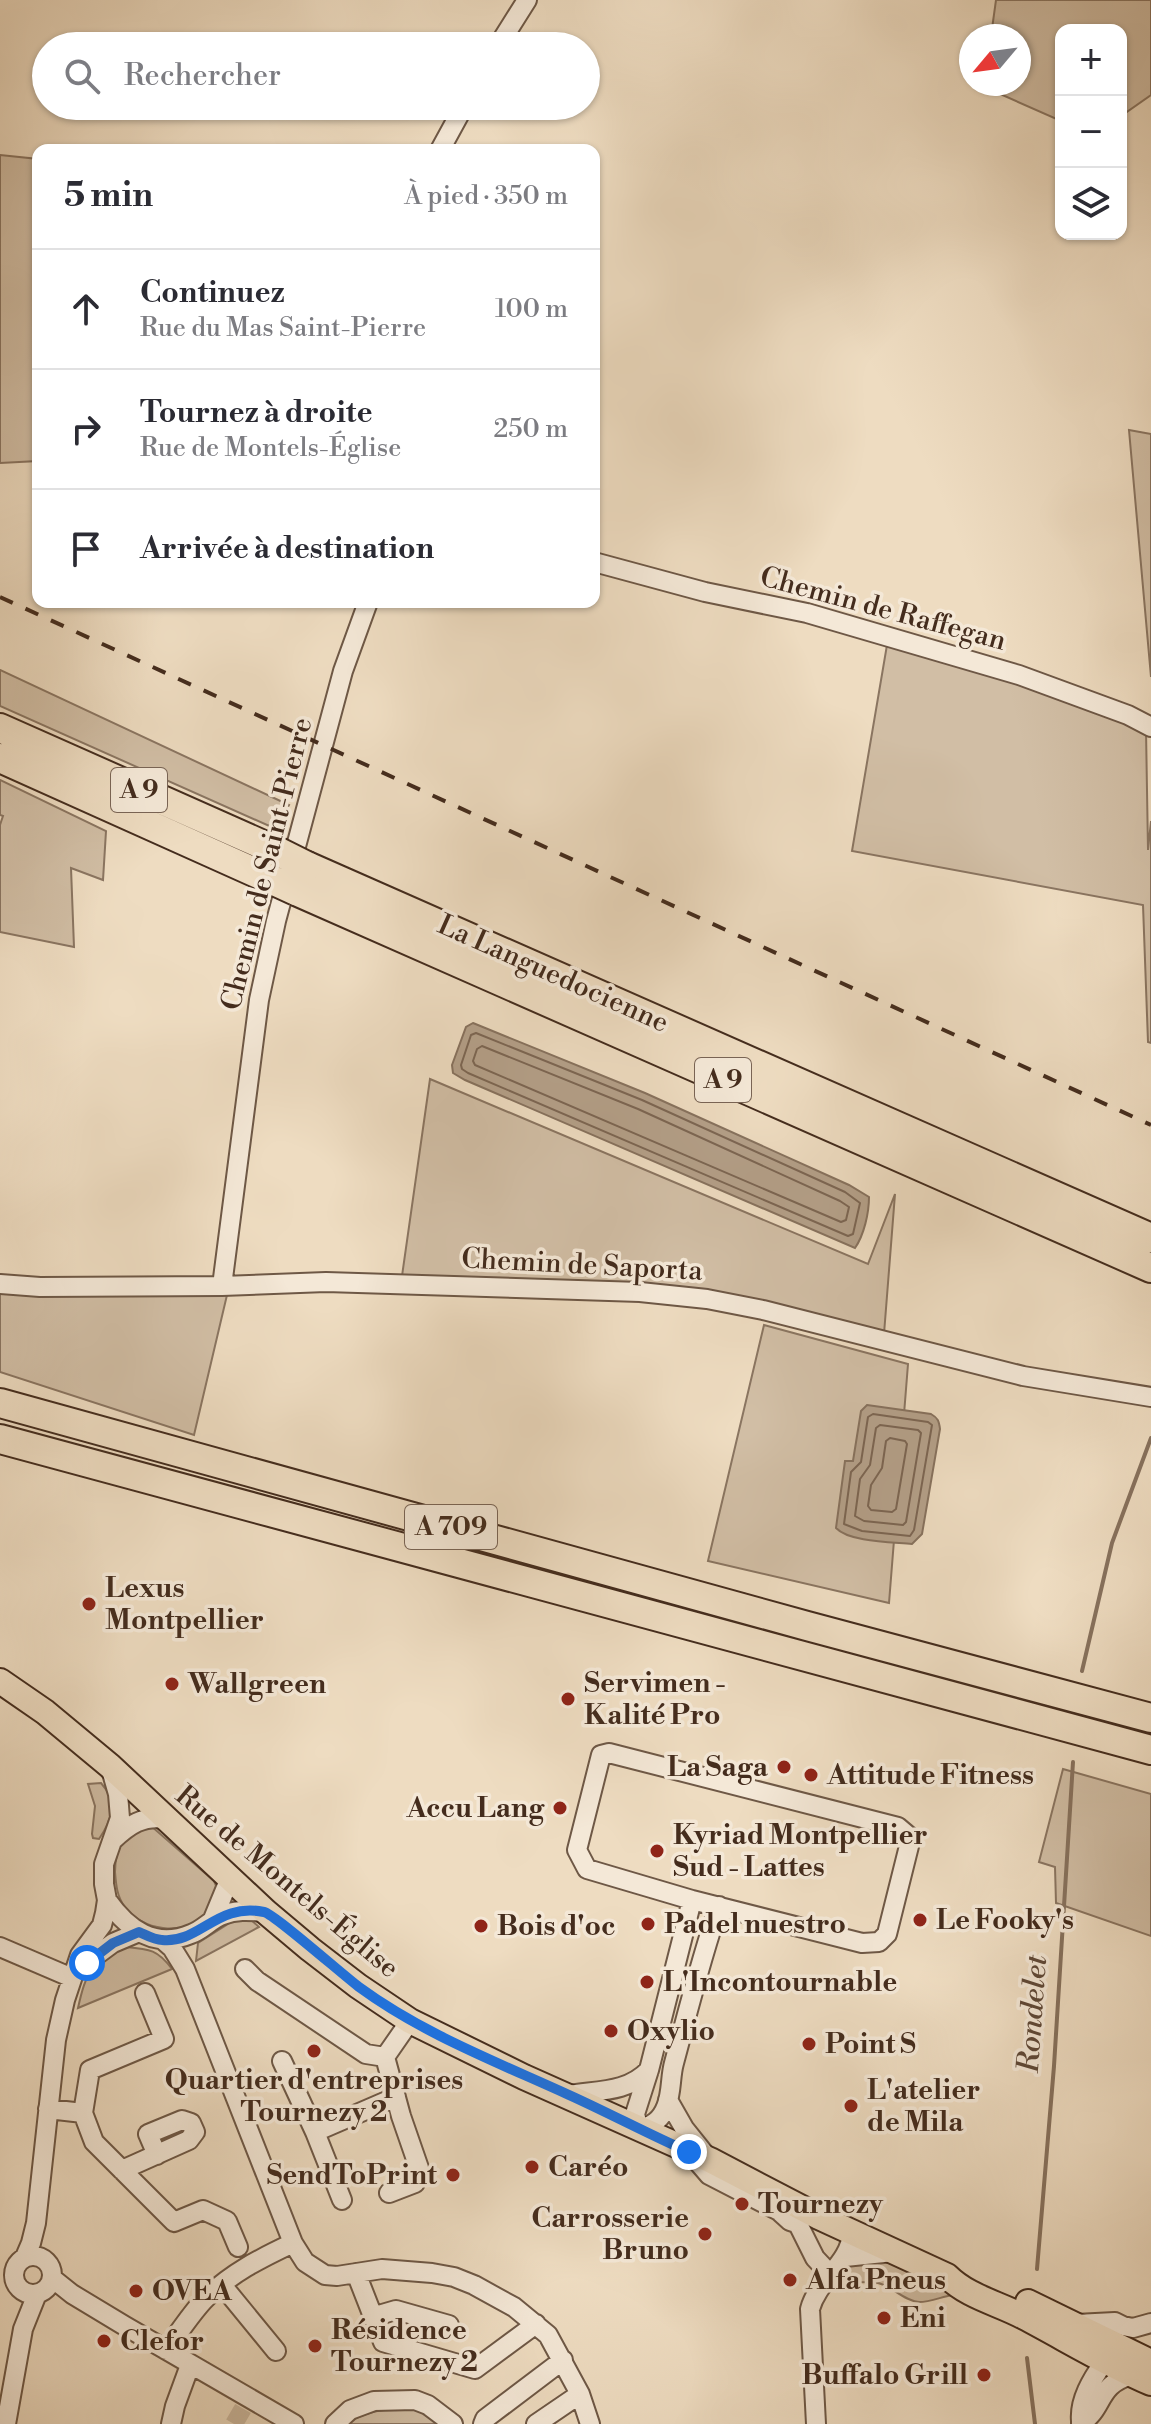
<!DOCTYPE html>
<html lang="fr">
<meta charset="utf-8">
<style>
body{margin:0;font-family:"Libre Bodoni",serif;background:#f2f2f3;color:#2b2b33}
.controls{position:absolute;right:24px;top:24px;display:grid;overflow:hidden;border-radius:16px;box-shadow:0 2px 6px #0004}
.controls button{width:72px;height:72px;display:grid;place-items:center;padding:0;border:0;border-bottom:2px solid #e1e1e2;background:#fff;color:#2b2b33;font:40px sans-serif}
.compass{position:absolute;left:959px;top:24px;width:72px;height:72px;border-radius:50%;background:#fff;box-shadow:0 2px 6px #0004;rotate:241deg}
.stop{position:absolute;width:24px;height:24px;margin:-18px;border:6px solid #1a73e8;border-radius:50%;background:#fff}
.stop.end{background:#1a73e8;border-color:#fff;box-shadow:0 2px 8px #0008}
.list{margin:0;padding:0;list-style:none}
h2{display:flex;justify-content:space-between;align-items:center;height:104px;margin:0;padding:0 32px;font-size:34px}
h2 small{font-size:26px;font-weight:400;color:#7c7c81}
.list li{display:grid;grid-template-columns:52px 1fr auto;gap:24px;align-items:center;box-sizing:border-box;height:120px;padding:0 32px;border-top:2px solid #e1e1e2}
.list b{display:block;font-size:30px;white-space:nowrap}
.list p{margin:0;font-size:26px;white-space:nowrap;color:#7c7c81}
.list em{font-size:26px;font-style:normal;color:#7c7c81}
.icon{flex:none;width:44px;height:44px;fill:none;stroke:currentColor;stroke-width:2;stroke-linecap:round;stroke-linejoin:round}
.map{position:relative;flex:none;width:1151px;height:2424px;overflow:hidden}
.search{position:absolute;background:#fff;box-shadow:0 2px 6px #0004;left:32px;top:32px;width:568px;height:88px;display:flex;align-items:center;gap:20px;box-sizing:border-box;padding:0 28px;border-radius:44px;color:#7c7c81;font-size:30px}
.panel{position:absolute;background:#fff;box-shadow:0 2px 6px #0004;left:32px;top:144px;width:568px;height:464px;border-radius:16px}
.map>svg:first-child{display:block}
.green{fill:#d1bea5;stroke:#8a7561;stroke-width:2}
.water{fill:#b4a089;stroke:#87725e;stroke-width:2}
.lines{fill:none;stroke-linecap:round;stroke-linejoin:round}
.shore{stroke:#7c6653;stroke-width:2}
.stream{stroke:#87725e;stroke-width:4}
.minor-tunnel{stroke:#ccb9a0;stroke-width:18;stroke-dasharray:18 9;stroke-linecap:butt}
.minor-casing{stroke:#6e5846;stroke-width:22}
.major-casing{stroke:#442c1d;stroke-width:28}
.highway-casing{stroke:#442c1d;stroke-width:32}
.minor{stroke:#f4e8d7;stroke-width:18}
.major{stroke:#eedcc1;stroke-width:24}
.highway{stroke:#eedcc1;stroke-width:28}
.rail{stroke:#442c1d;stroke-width:4;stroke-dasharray:14 14;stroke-linecap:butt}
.highway-bridge-casing{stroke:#442c1d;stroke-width:32;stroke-linecap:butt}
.highway-bridge{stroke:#eedcc1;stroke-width:28}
.route{stroke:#1a73e8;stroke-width:10}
.poi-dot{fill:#8f2418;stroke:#f4e8d7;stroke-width:3}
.labels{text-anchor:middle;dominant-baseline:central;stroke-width:7;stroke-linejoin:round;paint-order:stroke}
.shield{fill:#f4e8d7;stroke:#796455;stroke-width:2}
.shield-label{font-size:26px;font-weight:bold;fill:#442c1d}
.street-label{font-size:28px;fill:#442c1d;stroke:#f4e8d7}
.poi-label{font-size:28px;font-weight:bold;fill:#442c1d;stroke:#f4e8d7;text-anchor:start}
.water-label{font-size:30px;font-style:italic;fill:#604938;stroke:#f4e8d7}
</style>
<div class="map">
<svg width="1151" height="2424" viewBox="0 0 1151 2424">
<rect width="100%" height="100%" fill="#eedcc1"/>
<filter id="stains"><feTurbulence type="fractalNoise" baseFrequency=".0025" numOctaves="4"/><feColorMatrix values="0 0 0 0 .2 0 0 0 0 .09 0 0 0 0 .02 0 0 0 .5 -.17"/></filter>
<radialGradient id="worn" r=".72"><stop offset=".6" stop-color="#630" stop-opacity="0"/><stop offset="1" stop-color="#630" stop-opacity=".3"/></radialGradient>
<path class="green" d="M996 0H1151V95L1121 116V30H1061V121L982 86 983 84H1019V36H991Z
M0 155 38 159V461L0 463Z
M1129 430 1151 434V677Z
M888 639 1002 671 1146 730 1148 850 1151 821V1043L1148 1042 1143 905 852 851Z
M0 670 289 805 276 829 0 706Z
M0 780 106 831 103 880 71 868 74 947 0 932V825L3 816 0 815Z
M430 1079 868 1264 895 1194 884 1334 769 1305 402 1276Z
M0 1290 227 1295 194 1435 0 1372Z
M764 1325 908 1364 889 1603 708 1561Z
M1063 1769 1151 1794V1936L1056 1903 1055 1867 1039 1862Z
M101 1783C118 1802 112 1820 99 1839L93 1838 92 1834 95 1806 88 1784Z
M150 1825 214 1881 217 1888C213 1896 210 1909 204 1916 182 1937 143 1930 125 1907 117 1897 116 1885 115 1872 115 1861 117 1850 123 1842 130 1834 141 1830 150 1825Z
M249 1918 259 1927 196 1961 198 1943 236 1919Z
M126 1947C150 1949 158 1950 172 1969L78 2008C86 1972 91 1962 126 1947Z
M871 2259 890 2263 951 2289 952 2295C941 2297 930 2302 919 2302 904 2301 892 2286 878 2283 864 2280 850 2288 845 2271L850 2265Z
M411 2406 439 2424H347C364 2410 391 2409 411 2406Z"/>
<path class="water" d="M473 1023 645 1093 849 1185 869 1197C869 1213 864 1235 855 1248L465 1080 453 1073 452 1065 466 1027Z
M867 1405 931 1414C938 1418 939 1421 940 1429L922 1534 912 1544C892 1542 849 1542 836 1528L845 1461H853L861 1411Z"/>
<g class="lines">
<path class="shore" d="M476 1033 642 1100 845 1192 860 1203 853 1234 848 1236 468 1073 462 1069 461 1065 471 1035Z
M482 1046 638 1109 840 1201 849 1207 846 1220 841 1222 475 1065 473 1061 477 1049Z
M873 1414 928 1422 932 1425 914 1530 910 1536 862 1531 844 1524 851 1472 861 1462 868 1417Z
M880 1425 918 1430 921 1433 906 1522 903 1525 864 1521 855 1516 860 1479 870 1465 876 1428Z
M890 1438 905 1441 907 1444 896 1509 892 1512 871 1510 868 1506 871 1485 882 1468 886 1441Z"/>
<path class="stream" d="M1082 1671 1112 1543 1151 1438
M1037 2269 1054 2066 1073 1762
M1027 2358 1035 2424"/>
<path class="minor-tunnel" d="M234 2424 249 2398"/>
<g class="minor-casing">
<path id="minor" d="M498 46 527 0
M440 150 464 106
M594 562 705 592 807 613 1019 675 1128 715 1151 727
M0 1284 40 1287 222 1286 326 1282 640 1292 707 1299 763 1310 1023 1376 1151 1397
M222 1286 259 1000 276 921 343 671 368 602
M609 1753 898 1827 911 1838 887 1934 879 1942 862 1943 692 1900 587 1869 577 1850 601 1755Z
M113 1840C129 1825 143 1815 166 1819
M107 1900C128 1930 155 1949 191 1934 203 1930 211 1919 223 1915 237 1909 252 1911 266 1912
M692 1900 649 2070 635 2114 639 2130C652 2126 661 2120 666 2107 672 2093 670 2077 674 2063 688 2011 701 1958 719 1906
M213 1919 230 1878
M164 1941 172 1948 185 1969 293 2243 305 2262 325 2275 337 2276 382 2269 432 2273 454 2277 474 2285 514 2307 548 2335 580 2394 590 2424
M0 1947 70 1977
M245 1969 257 1981 366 2054 385 2057 410 2021
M75 1971 113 1943 139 1932
M385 2057 401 2116 419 2168 415 2183 389 2193
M282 2061 315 2132 342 2200
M568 2095C598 2090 627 2093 649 2070
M668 2100 684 2128 708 2158
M48 2109 83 2113 94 2142 174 2222 203 2210 227 2221 238 2247
M83 2113 90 2070 164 2039 145 1993
M315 2132 396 2097
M691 2154 709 2175 779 2211 790 2221 799 2224
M122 2170 189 2140 195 2132 191 2123 182 2120 148 2134 157 2155
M794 2216 815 2258 830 2274
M14 2275a19 19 0 1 1 38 0a19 19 0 1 1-38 0Z
M25 2257 31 2243 36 2223 56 2040 65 2000 80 1955 102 1925 105 1913 107 1900 104 1884V1864L120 1818 118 1794 110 1766
M845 2257 893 2252
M356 2273 383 2342 475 2369 536 2324
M52 2278 72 2294 125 2326 294 2424
M222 2285 276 2351
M372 2317 396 2310 449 2325
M1076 2324 1115 2322 1123 2326 1133 2328 1151 2323
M166 2350C178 2334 190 2315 204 2300 229 2274 261 2258 293 2243
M1081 2421C1079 2400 1092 2379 1104 2362
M1081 2423C1105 2408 1096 2385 1132 2375
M6 2424 23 2329 37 2294
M171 2424 175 2406 190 2365
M335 2424 350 2410 374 2401 415 2400 428 2405 453 2424
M483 2424 485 2419 563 2360
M536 2424 580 2394
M816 2424 810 2309C818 2279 851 2263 852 2232"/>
</g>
<g class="major-casing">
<path id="major" d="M0 1681 45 1712 110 1766 266 1912 310 1949 358 1986 410 2021 524 2077 710 2160 819 2217 947 2276C968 2297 998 2303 1024 2317 1066 2339 1106 2364 1151 2383
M1028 2302 1151 2362"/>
</g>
<g class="highway-casing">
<path id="highway" d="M0 728 279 852
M0 758 272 880
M307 866 1151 1238
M296 891 1151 1268
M0 1403 807 1626 1151 1718
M0 1439 1151 1750"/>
</g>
<use href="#minor" class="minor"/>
<use href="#major" class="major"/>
<use href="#highway" class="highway"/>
<path class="rail" d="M0 597 1151 1125"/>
<g class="highway-bridge-casing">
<path id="highway-bridge" d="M279 852 307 866
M272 880 296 891"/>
</g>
<use href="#highway-bridge" class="highway-bridge"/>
</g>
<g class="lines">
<path class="route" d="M87 1963 113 1943 139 1932C146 1935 154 1940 162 1940 199 1944 217 1902 264 1912 274 1914 343 1975 359 1987 423 2034 497 2062 569 2095 609 2113 648 2134 689 2152"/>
</g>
<g class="poi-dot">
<circle cx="89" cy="1604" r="8"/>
<circle cx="172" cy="1684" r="8"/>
<circle cx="568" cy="1699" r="8"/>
<circle cx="784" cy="1767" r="8"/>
<circle cx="811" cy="1775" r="8"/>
<circle cx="560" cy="1808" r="8"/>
<circle cx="657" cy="1851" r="8"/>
<circle cx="920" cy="1920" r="8"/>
<circle cx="648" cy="1924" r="8"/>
<circle cx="481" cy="1926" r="8"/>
<circle cx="647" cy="1982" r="8"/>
<circle cx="611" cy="2031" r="8"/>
<circle cx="809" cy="2044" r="8"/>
<circle cx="314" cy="2051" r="8"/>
<circle cx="851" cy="2106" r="8"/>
<circle cx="532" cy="2167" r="8"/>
<circle cx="453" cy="2175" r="8"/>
<circle cx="742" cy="2204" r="8"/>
<circle cx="705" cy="2234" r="8"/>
<circle cx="790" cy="2280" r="8"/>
<circle cx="136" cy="2291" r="8"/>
<circle cx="884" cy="2318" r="8"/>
<circle cx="104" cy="2341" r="8"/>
<circle cx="315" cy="2346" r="8"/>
<circle cx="984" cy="2375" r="8"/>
</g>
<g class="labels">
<g class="shield">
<rect x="111" y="768" width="56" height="44" rx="6"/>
<rect x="695" y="1058" width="56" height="44" rx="6"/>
<rect x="405" y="1505" width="92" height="44" rx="6"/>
</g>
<g class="shield-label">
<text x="139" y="790">A 9</text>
<text x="723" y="1080">A 9</text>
<text x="451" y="1527">A 709</text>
</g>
<g class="street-label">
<text transform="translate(883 609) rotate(15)">Chemin de Raffegan</text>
<text transform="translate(267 864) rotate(-76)">Chemin de Saint-Pierre</text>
<text transform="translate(553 974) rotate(24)">La Languedocienne</text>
<text transform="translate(582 1265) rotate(3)">Chemin de Saporta</text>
<text transform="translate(287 1882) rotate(40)">Rue de Montels-Église</text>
</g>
<g class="poi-label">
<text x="105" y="1588">Lexus<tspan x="105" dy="32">Montpellier</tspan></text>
<text x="584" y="1683">Servimen -<tspan x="584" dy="32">Kalité Pro</tspan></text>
<text x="188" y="1684">Wallgreen</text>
<text x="768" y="1767" text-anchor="end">La Saga</text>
<text x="827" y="1775">Attitude Fitness</text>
<text x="544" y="1808" text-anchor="end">Accu Lang</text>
<text x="673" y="1835">Kyriad Montpellier<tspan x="673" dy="32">Sud - Lattes</tspan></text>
<text x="936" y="1920">Le Fooky's</text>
<text x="664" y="1924">Padel nuestro</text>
<text x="497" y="1926">Bois d'oc</text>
<text x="663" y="1982">L'Incontournable</text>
<text x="627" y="2031">Oxylio</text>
<text x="825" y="2044">Point S</text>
<text x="314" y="2080" text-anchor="middle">Quartier d'entreprises<tspan x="314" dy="32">Tournezy 2</tspan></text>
<text x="867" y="2090">L'atelier<tspan x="867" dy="32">de Mila</tspan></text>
<text x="548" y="2167">Caréo</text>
<text x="437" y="2175" text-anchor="end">SendToPrint</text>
<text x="758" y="2204">Tournezy</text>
<text x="689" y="2218" text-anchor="end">Carrosserie<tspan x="689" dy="32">Bruno</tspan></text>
<text x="806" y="2280">Alfa Pneus</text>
<text x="152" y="2291">OVEA</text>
<text x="900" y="2318">Eni</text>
<text x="331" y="2330">Résidence<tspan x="331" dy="32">Tournezy 2</tspan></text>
<text x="120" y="2341">Clefor</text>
<text x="968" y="2375" text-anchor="end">Buffalo Grill</text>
</g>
<g class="water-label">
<text transform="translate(1033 2014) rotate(-86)">Rondelet</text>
</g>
</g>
<rect width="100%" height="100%" filter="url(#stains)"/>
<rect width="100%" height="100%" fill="url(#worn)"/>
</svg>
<div class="controls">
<button>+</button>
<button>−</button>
<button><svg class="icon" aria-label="layers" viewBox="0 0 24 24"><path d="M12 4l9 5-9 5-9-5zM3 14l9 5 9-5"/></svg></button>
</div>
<svg class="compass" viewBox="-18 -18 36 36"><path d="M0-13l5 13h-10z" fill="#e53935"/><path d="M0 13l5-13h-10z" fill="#7c7c81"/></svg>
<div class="stop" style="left:87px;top:1963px"></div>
<div class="stop end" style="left:689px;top:2152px"></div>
<div class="search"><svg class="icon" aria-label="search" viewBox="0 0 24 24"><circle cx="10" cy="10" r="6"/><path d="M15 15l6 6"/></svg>Rechercher</div>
<section class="panel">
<h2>5 min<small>À pied · 350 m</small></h2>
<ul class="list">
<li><svg class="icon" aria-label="ahead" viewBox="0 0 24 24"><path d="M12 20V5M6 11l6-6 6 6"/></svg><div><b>Continuez</b><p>Rue du Mas Saint-Pierre</p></div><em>100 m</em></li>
<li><svg class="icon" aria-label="right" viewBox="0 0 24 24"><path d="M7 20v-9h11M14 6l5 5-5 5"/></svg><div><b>Tournez à droite</b><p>Rue de Montels-Église</p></div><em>250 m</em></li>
<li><svg class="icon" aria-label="arrive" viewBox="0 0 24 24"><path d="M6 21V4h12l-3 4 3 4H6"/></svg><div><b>Arrivée à destination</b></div></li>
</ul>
</section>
</div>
